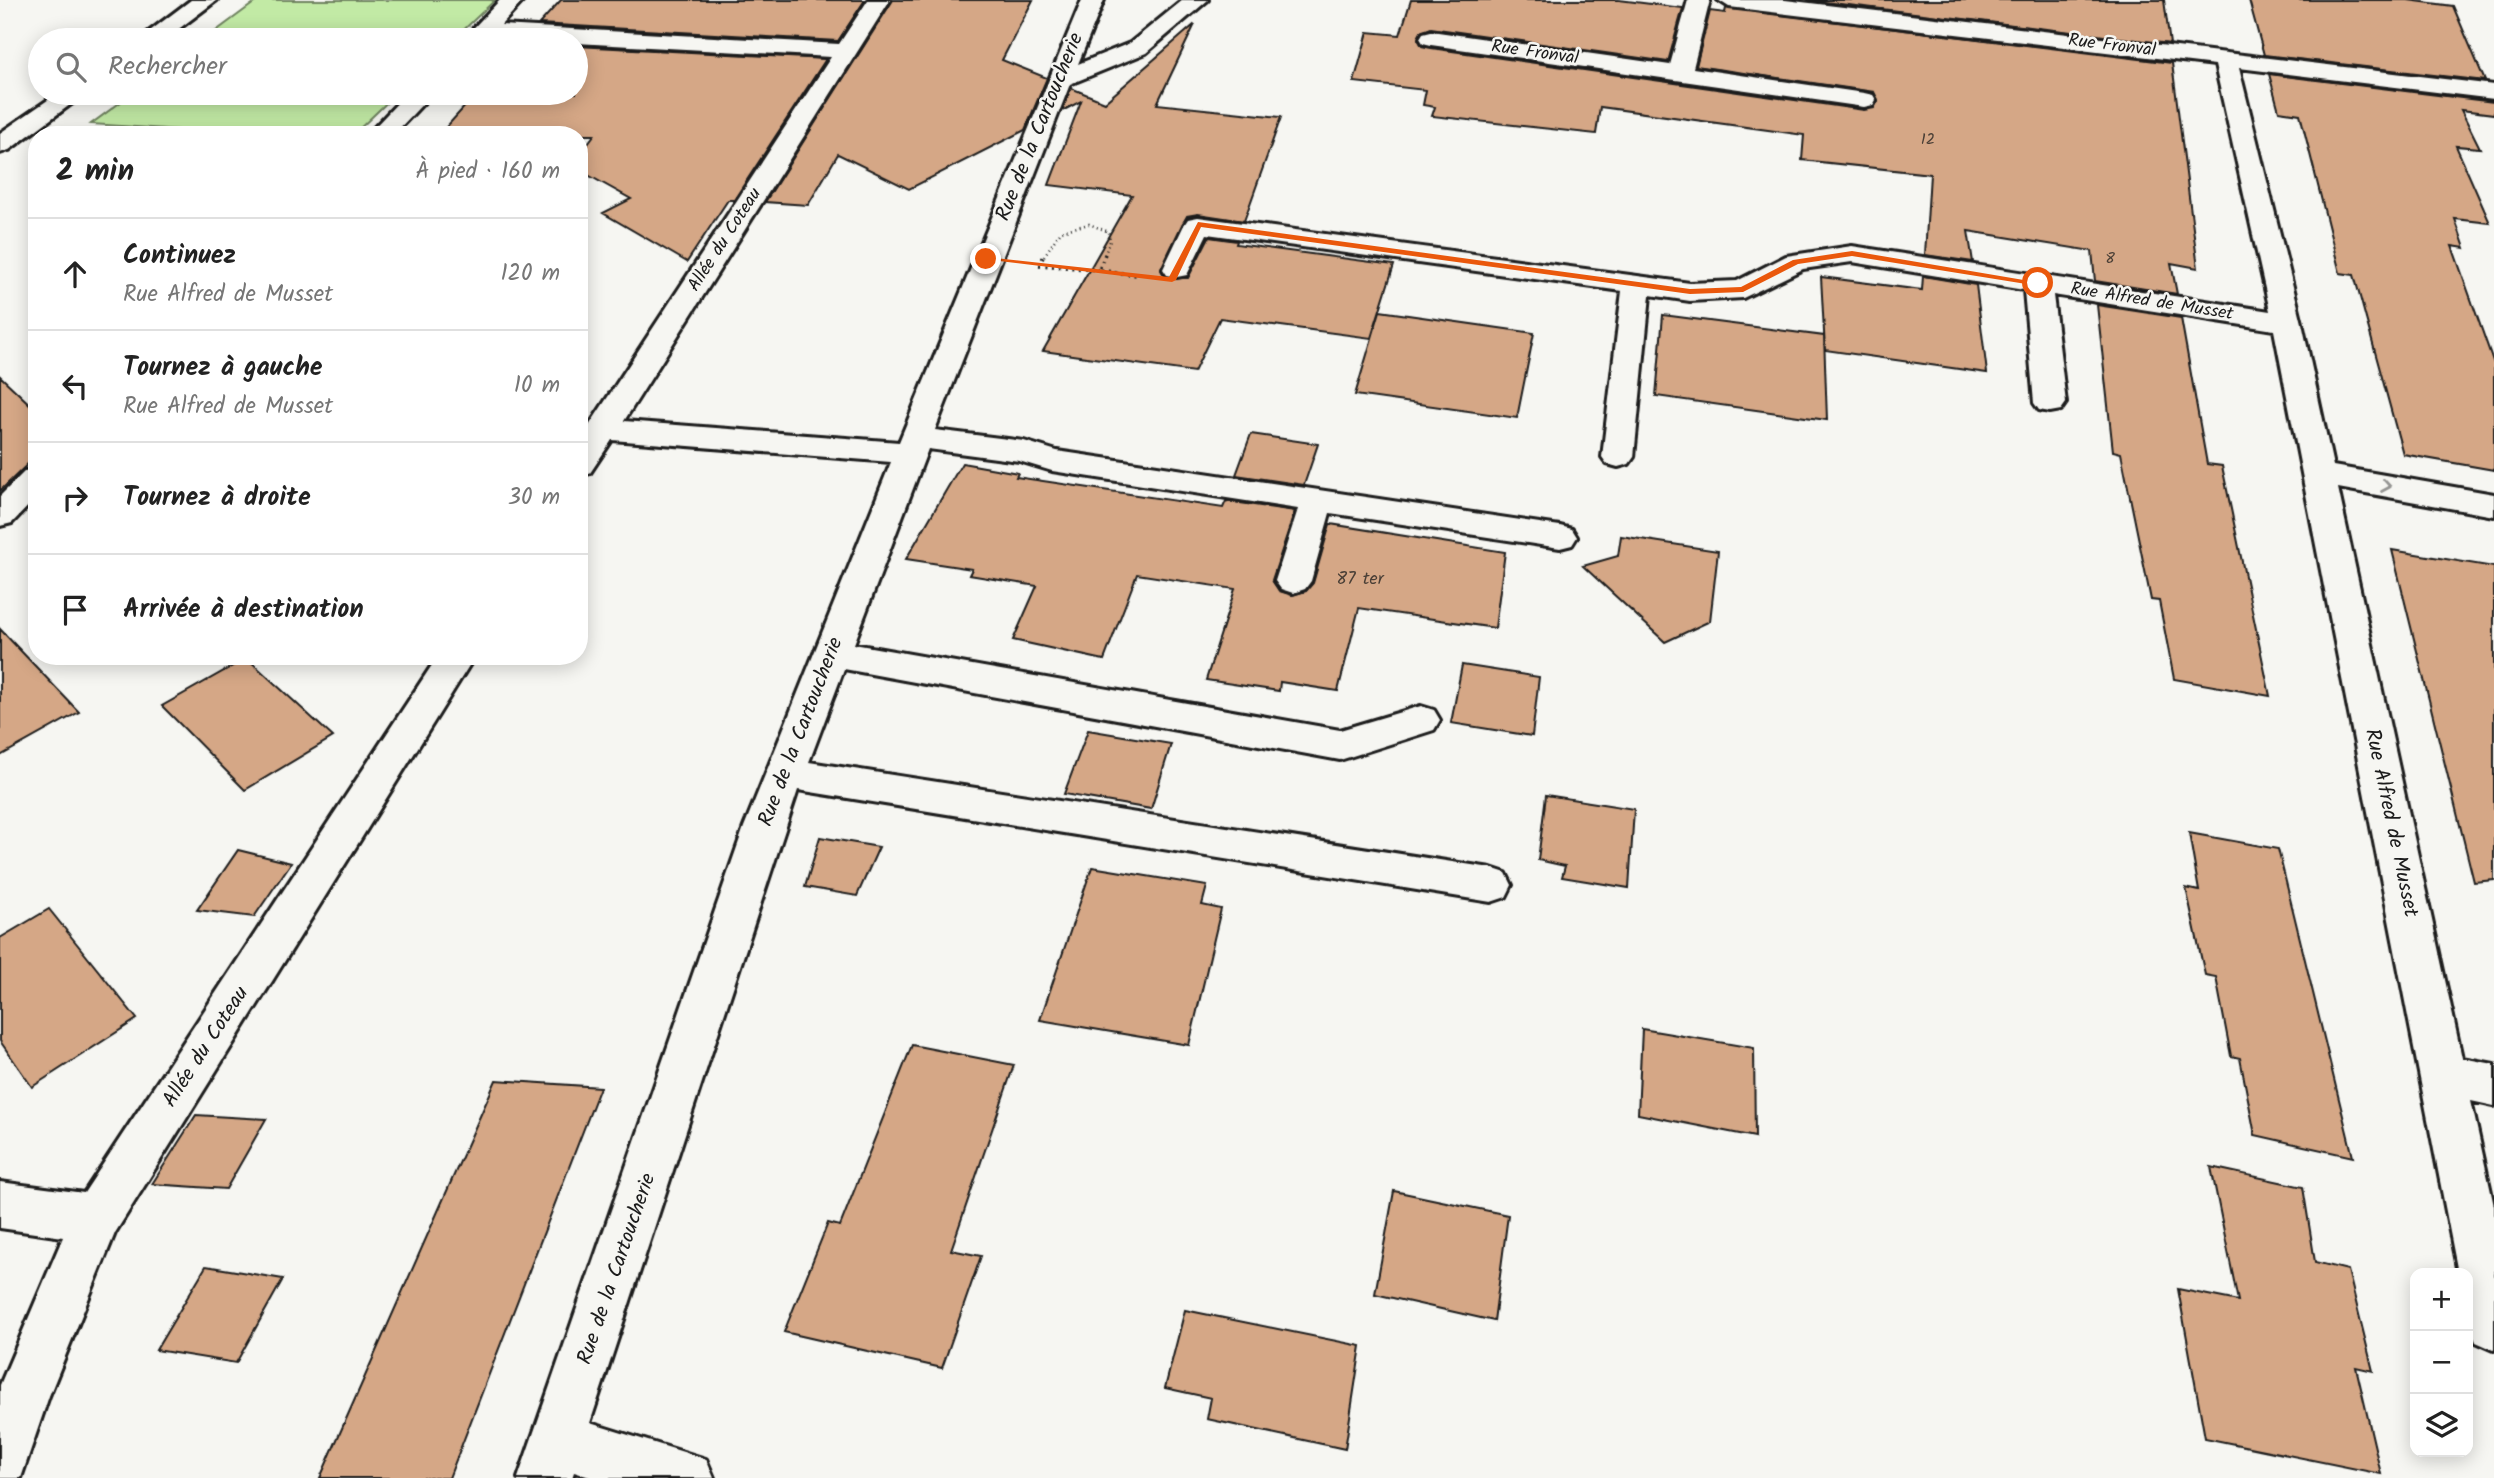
<!DOCTYPE html>
<html lang="fr">
<meta charset="utf-8">
<style>
body{margin:0;font-family:Kalam,sans-serif;background:#f6f6f6;color:#222}
.controls{position:absolute;right:21px;bottom:21px;display:grid;overflow:hidden;border-radius:14px;box-shadow:0 4px 18px #0003}
.controls button{width:63px;height:63px;display:grid;place-items:center;padding:0;border:0;border-bottom:2px solid #e0e0e0;background:#fff;color:#222;font:35px sans-serif}
.stop{position:absolute;width:21px;height:21px;margin:-16px;border:5px solid #ea580c;border-radius:50%;background:#fff}
.stop.end{background:#ea580c;border-color:#fff;box-shadow:0 2px 7px #0008}
.list{margin:0;padding:0;list-style:none}
h2{display:flex;justify-content:space-between;align-items:center;height:91px;margin:0;padding:0 28px;font-size:30px}
h2 small{font-size:23px;font-weight:400;color:#767676}
.list li{display:grid;grid-template-columns:46px 1fr auto;gap:21px;align-items:center;box-sizing:border-box;height:112px;padding:0 28px;border-top:2px solid #e0e0e0}
.list b{display:block;font-size:26px;white-space:nowrap}
.list p{margin:0;font-size:23px;white-space:nowrap;color:#767676}
.list em{font-size:23px;font-style:normal;color:#767676}
.icon{flex:none;width:38px;height:38px;fill:none;stroke:currentColor;stroke-width:2;stroke-linecap:round;stroke-linejoin:round}
.map{position:relative;flex:none;width:2494px;height:1478px;overflow:hidden}
.search{position:absolute;background:#fff;box-shadow:0 4px 18px #0003;left:28px;top:28px;width:560px;height:77px;display:flex;align-items:center;gap:18px;box-sizing:border-box;padding:0 24px;border-radius:38px;color:#767676;font-size:26px}
.panel{position:absolute;background:#fff;box-shadow:0 4px 18px #0003;left:28px;top:126px;width:560px;height:539px;border-radius:28px}
.map>svg:first-child{display:block}
.green{fill:#c2eaa5;stroke:#6f8360;stroke-width:2}
.building{fill:#d5a786;stroke:#1c1c1c;stroke-width:2}
.lines{fill:none;stroke-linecap:round;stroke-linejoin:round}
.minor-casing{stroke:#1c1c1c;stroke-width:6}
.path-far1{stroke:#1c1c1c;stroke-width:2.5;stroke-dasharray:1 3.5;stroke-linecap:butt}
.path{stroke:#1c1c1c;stroke-width:3.5;stroke-dasharray:2 4.5;stroke-linecap:butt}
.minor{fill:#f6f6f2;fill-rule:evenodd}
.oneway{stroke:#949492}
.route{fill:#ea580c}
.labels{text-anchor:middle;dominant-baseline:central;stroke-width:5;stroke-linejoin:round;paint-order:stroke}
.far-number-label{font-size:16px;fill:#4a3f36}
.far-street-label{font-size:18px;fill:#1c1c1c;stroke:#f6f6f2}
.number-label{font-size:18px;fill:#4a3f36}
.street-label{font-size:21px;fill:#1c1c1c;stroke:#f6f6f2}
</style>
<div class="map">
<svg width="2494" height="1478" viewBox="0 0 2494 1478">
<rect width="100%" height="100%" fill="#f6f6f2"/>
<filter id="ink" filterUnits="userSpaceOnUse"><feTurbulence type="fractalNoise" baseFrequency=".0143" numOctaves="2"/><feDisplacementMap in="SourceGraphic" scale="14" xChannelSelector="R" yChannelSelector="G"/><feConvolveMatrix kernelMatrix="1 2 1 2 8 2 1 2 1" color-interpolation-filters="sRGB"/></filter>
<g filter="url(#ink)">
<path class="green" d="M258 0H495L453 40H204Z
M133 93H397L353 135H255L91 124Z"/>
<path class="building" d="M561 0H865L838 41 539 24Z
M893 0H1033L1002 60 1047 78 1025 130 909 189 838 154 808 205 765 202Z
M1411 0H1619L1683 8 1668 62 1431 28 1421 32 1418 39 1422 46 1431 48 1864 110 1874 108 1878 101 1874 92 1696 66 1710 11 1725 13 1726 8 2172 63 2198 268 2171 263 2177 294 2095 281 2092 251 1968 231 1973 262 1925 255 1930 174 1802 160 1804 135 1600 107 1596 134 1432 116 1435 107 1423 105 1426 90 1354 82 1368 32 1400 35Z
M1807 0H2164L2170 44Z
M2249 0H2408L2453 6 2485 81 2264 55Z
M1195 24 1157 104 1281 117 1244 221 1198 214 1187 216 1161 270 1166 278H1188L1209 237 1237 241 1236 244 1394 265 1371 338 1220 318 1194 372 1043 351 1132 195 1049 185 1081 101 1062 111 1071 88 1105 102Z
M576 46 826 59 734 200H728L687 262 603 213 631 199 579 170V155L594 135H439L477 93H576Z
M2269 74 2494 102V114L2461 110 2480 148 2456 146 2490 223 2455 219 2465 248 2452 246 2494 364V470L2403 454 2354 275 2340 273 2300 114 2279 111Z
M1923 276 1976 285 1987 373 1825 350 1821 277 1922 290Z
M2097 305 2181 318 2207 464 2222 466 2270 696 2174 679 2159 601 2151 600 2121 453 2113 451Z
M1380 311 1534 333 1517 418 1355 395Z
M1663 315 1824 336 1827 420 1656 396Z
M0 376 37 411V455L0 491Z
M1251 434 1318 444 1304 485 1236 475Z
M962 463 1018 473 1016 477 1223 508 1226 501 1295 511 1272 580 1279 591 1292 595 1306 591 1313 583 1330 524 1505 552 1495 628 1359 608 1338 691 1280 682 1279 691 1206 680 1235 589 1137 574 1104 660 1013 640 1037 586 969 575 972 569 906 559Z
M1621 536 1718 551 1710 621 1665 642 1583 566 1618 556Z
M2392 550 2494 567V880L2474 882Z
M0 629 79 712 0 756Z
M247 658 333 737 245 790 162 706Z
M1462 665 1539 677 1532 736 1451 723Z
M1088 730 1171 744 1151 809 1064 794Z
M1546 795 1634 809 1629 888 1562 877 1565 866 1538 860Z
M2189 833 2278 849 2353 1157 2255 1135 2240 1058 2231 1056 2216 977 2205 975 2186 888 2199 891Z
M820 837 879 847 857 896 805 887Z
M238 850 291 863 254 917 197 910Z
M1092 867 1207 886 1202 905 1221 909 1189 1045 1040 1020Z
M49 909 137 1019 32 1087 0 1041V938Z
M1642 1029 1754 1048 1755 1137 1638 1114Z
M912 1045 1014 1065 951 1250 981 1256 942 1368 784 1332 828 1223 840 1226Z
M496 1080 600 1087 449 1478H320Z
M196 1115 266 1119 226 1189 152 1184Z
M2211 1167 2303 1187 2315 1262 2348 1270 2373 1371 2356 1367 2381 1474 2205 1438 2178 1289 2238 1301Z
M1394 1191 1508 1215 1494 1321 1375 1294Z
M206 1266 283 1279 236 1363 156 1350Z
M1185 1310 1361 1346 1345 1449 1207 1419 1211 1398 1165 1388Z"/>
<g class="lines">
<g class="minor-casing">
<path id="minor" d="M191 0H217L164 40H138Z
M500 0H524L501 25 839 44 868 0H890L624 421 899 442 1082 0H1104L1078 64 1130 43 1183 0H1208L1146 53 1070 84 935 430 1024 441 1057 451 1560 526 1572 529 1577 537 1572 545 1560 548 1330 513 1311 581 1305 589 1293 593 1281 589 1275 581 1298 509 1052 471 1019 461 928 449 854 644 1340 730 1421 706 1434 710 1440 720 1434 730 1340 760 844 669 809 762 1491 868 1506 873 1512 885 1506 897 1491 902 798 790 590 1423 706 1459 714 1478H593L574 1472 572 1478H518L744 827 891 462 612 440 590 473 579 476V441L831 57 576 43V40H462Z
M1688 0H1710L1693 68 1864 93 1873 95 1876 100 1873 105 1864 107 1431 45 1423 43 1420 38 1423 33 1431 31 1670 65Z
M1718 0H1785L2494 85V99L2239 68 2302 323 2333 466 2494 494V516L2338 488 2462 1058 2494 1064V1106L2471 1101 2494 1206V1350L2476 1342 2468 1321V1273H2458L2274 330 2053 295 2066 403 2061 410 2050 412 2039 410 2034 403 2024 290 1852 262 1803 269 1743 298 1690 301 1650 295 1634 457 1629 464 1618 467 1607 464 1602 457 1622 291 1207 234 1187 275 1177 277 1167 275 1163 269 1184 225 1188 219 1198 217 1690 283 1737 281 1786 256 1852 246 2270 311 2215 65 1729 7Z
M58 93H86L9 150 0 153V133Z
M407 93H433L393 135H367Z
M37 468V497L12 523 0 526V496L25 471Z
M438 656H475L115 1233 49 1396 21 1478H0V1385L63 1237 0 1228V1182L84 1193Z"/>
</g>
<path class="path-far1" d="M1044 256 1061 231 1089 224 1109 232 1110 241 1104 256"/>
<path class="path" d="M1105 254 1099 270 1136 275
M1042 259 1045 254
M1039 265 1099 270"/>
<use href="#minor" class="minor"/>
</g>
<defs><path id="oneway-chevron" d="M-2-3.5L2.5 0L-2 3.5" fill="none" stroke-width="1.6" stroke-linecap="round" stroke-linejoin="round" transform="scale(1.75)"/></defs>
<use class="oneway" href="#oneway-chevron" transform="translate(2386 486) rotate(10)"/>
</g>
<path class="route" d="M1198 222 1690 289 1741 287 1793 260 1852 251 2042 283 2038 286 1852 256 1798 264 1743 292 1690 294 1201 227 1176 280 1172 282 982 259 986 257 1169 277Z"/>
<g class="labels">
<g class="far-number-label">
<text x="1928" y="139">12</text>
<text x="2110" y="258">8</text>
</g>
<g class="far-street-label">
<text transform="translate(2112 46) rotate(7)">Rue Fronval</text>
<text transform="translate(1535 53) rotate(8)">Rue Fronval</text>
<text transform="translate(725 240) rotate(-57)">Allée du Coteau</text>
<text transform="translate(2152 302) rotate(9)">Rue Alfred de Musset</text>
</g>
<g class="number-label">
<text x="1360" y="579">87 ter</text>
</g>
<g class="street-label">
<text transform="translate(1040 127) rotate(-68)">Rue de la Cartoucherie</text>
<text transform="translate(801 732) rotate(-69)">Rue de la Cartoucherie</text>
<text transform="translate(2391 823) rotate(78)">Rue Alfred de Musset</text>
<text transform="translate(206 1047) rotate(-57)">Allée du Coteau</text>
<text transform="translate(617 1269) rotate(-71)">Rue de la Cartoucherie</text>
</g>
</g>
</svg>
<div class="controls">
<button>+</button>
<button>−</button>
<button><svg class="icon" aria-label="layers" viewBox="0 0 24 24"><path d="M12 4l9 5-9 5-9-5zM3 14l9 5 9-5"/></svg></button>
</div>
<div class="stop" style="left:2038px;top:283px"></div>
<div class="stop end" style="left:986px;top:259px"></div>
<div class="search"><svg class="icon" aria-label="search" viewBox="0 0 24 24"><circle cx="10" cy="10" r="6"/><path d="M15 15l6 6"/></svg>Rechercher</div>
<section class="panel">
<h2>2 min<small>À pied · 160 m</small></h2>
<ul class="list">
<li><svg class="icon" aria-label="ahead" viewBox="0 0 24 24"><path d="M12 20V5M6 11l6-6 6 6"/></svg><div><b>Continuez</b><p>Rue Alfred de Musset</p></div><em>120 m</em></li>
<li><svg class="icon" aria-label="left" viewBox="0 0 24 24"><path d="M17 20v-9H6M10 6l-5 5 5 5"/></svg><div><b>Tournez à gauche</b><p>Rue Alfred de Musset</p></div><em>10 m</em></li>
<li><svg class="icon" aria-label="right" viewBox="0 0 24 24"><path d="M7 20v-9h11M14 6l5 5-5 5"/></svg><div><b>Tournez à droite</b></div><em>30 m</em></li>
<li><svg class="icon" aria-label="arrive" viewBox="0 0 24 24"><path d="M6 21V4h12l-3 4 3 4H6"/></svg><div><b>Arrivée à destination</b></div></li>
</ul>
</section>
</div>
